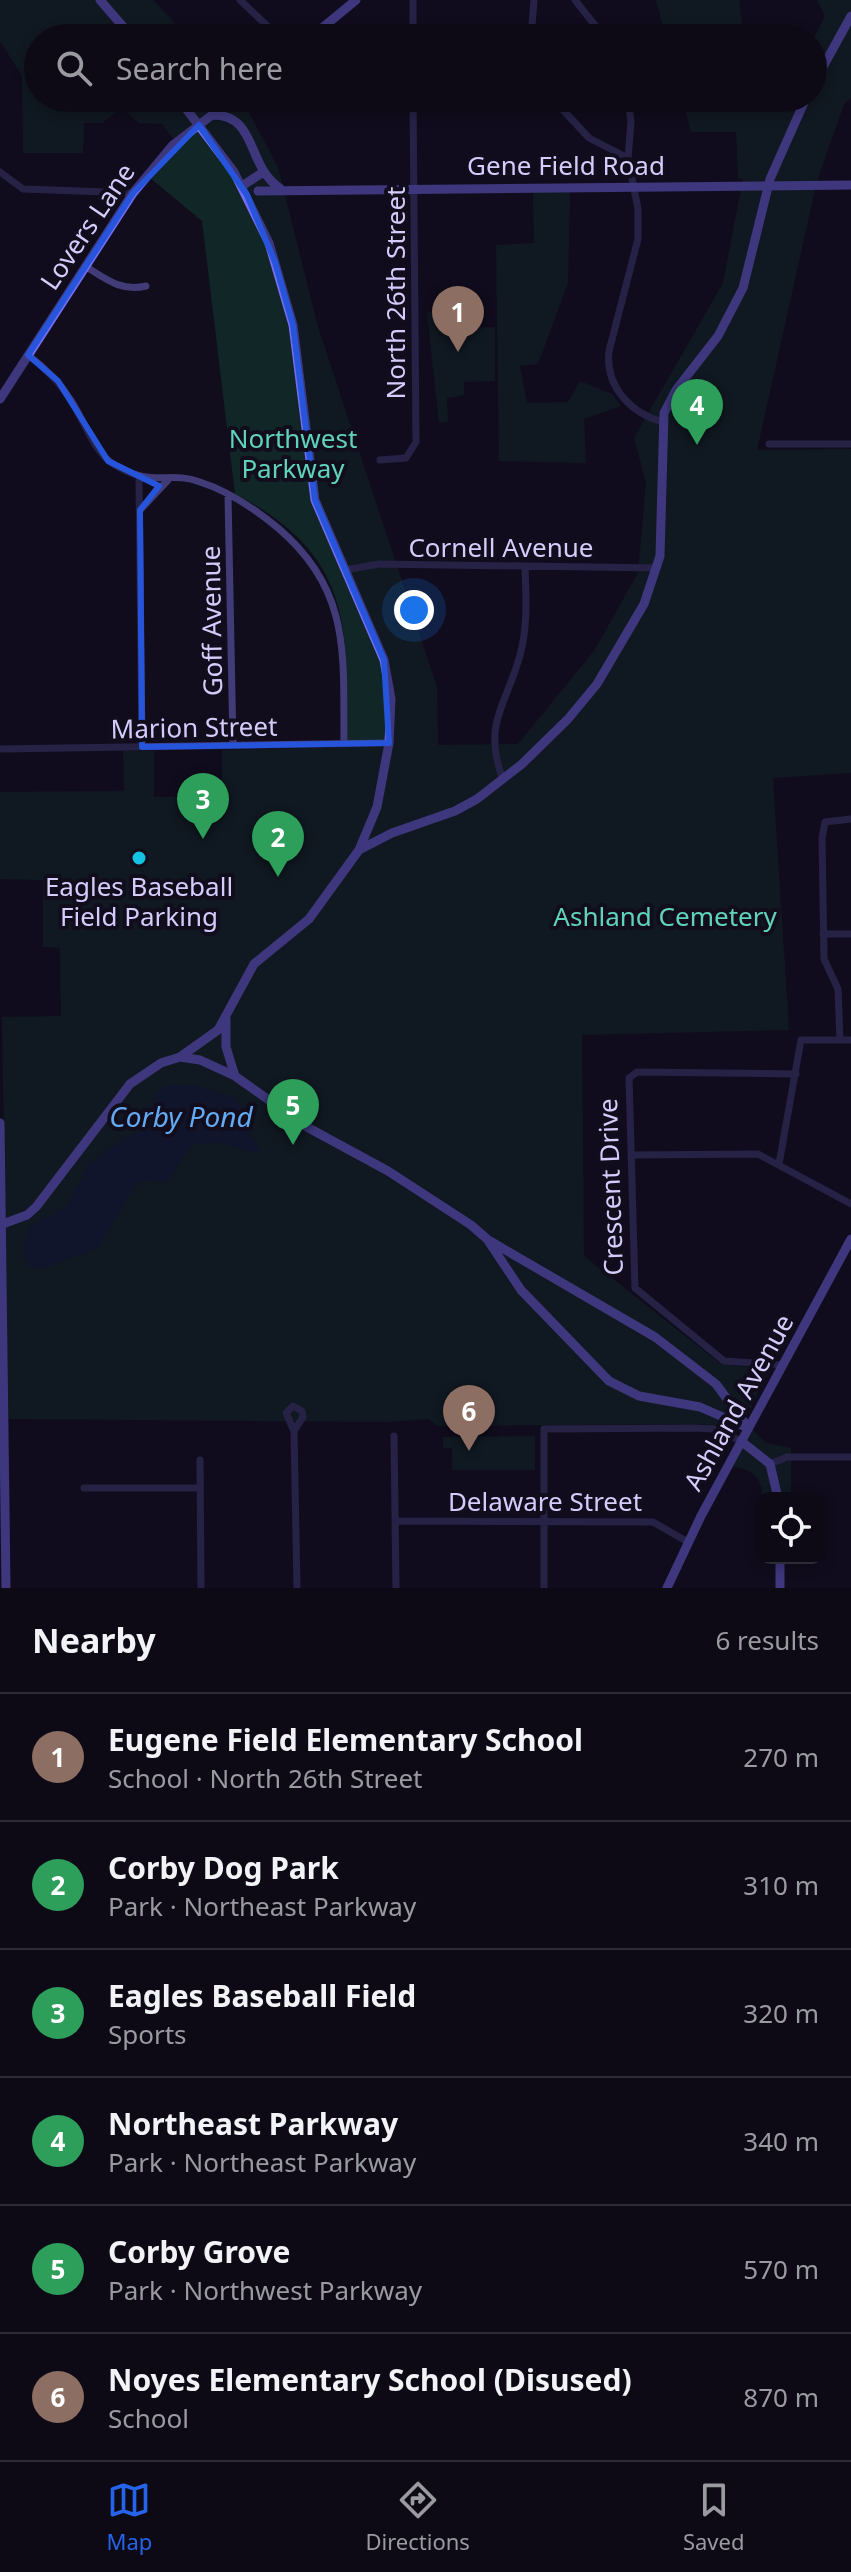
<!DOCTYPE html>
<meta charset="utf-8">
<style>
body{margin:0;font-family:"Noto Sans",sans-serif;background:#16131f;color:#f1f3f6}
.controls{position:absolute;right:24px;bottom:24px;display:grid;overflow:hidden;border-radius:16px;box-shadow:0 4px 12px #0003}
.controls button{width:72px;height:72px;display:grid;place-items:center;padding:0;border:0;border-bottom:2px solid #2d2b35;background:#0d0a16;color:#f1f3f6;font:40px sans-serif}
.you{position:absolute;left:414px;top:610px;width:28px;height:28px;margin:-20px;border:6px solid #fff;border-radius:50%;background:#1a73e8;box-shadow:0 0 0 12px #1a73e833}
.badge{display:grid;place-items:center;width:52px;height:52px;border-radius:50%;background:#2563eb;color:#fff;font-size:26px;font-weight:700}
.pin{position:absolute;translate:-50% -66px;filter:drop-shadow(0 2px 4px #0008)}
.pin::after{content:'';position:absolute;top:42px;width:28px;height:24px;background:inherit;clip-path:polygon(0 0,100% 0,50% 100%)}
.list{margin:0;padding:0;list-style:none}
h2{display:flex;justify-content:space-between;align-items:center;height:104px;margin:0;padding:0 32px;font-size:34px}
h2 small{font-size:26px;font-weight:400;color:#9a9aa1}
.list li{display:grid;grid-template-columns:52px 1fr auto;gap:24px;align-items:center;box-sizing:border-box;height:128px;padding:0 32px;border-top:2px solid #2d2b35}
.list b{display:block;font-size:30px;white-space:nowrap}
.list p{margin:0;font-size:26px;white-space:nowrap;color:#9a9aa1}
.list em{font-size:26px;font-style:normal;color:#9a9aa1}
.icon{flex:none;width:44px;height:44px;fill:none;stroke:currentColor;stroke-width:2;stroke-linecap:round;stroke-linejoin:round}
.map{position:relative;flex:none;width:851px;height:1588px;overflow:hidden}
.search{position:absolute;background:#0d0a16;box-shadow:0 4px 12px #0003;left:24px;right:24px;top:24px;height:88px;display:flex;align-items:center;gap:20px;box-sizing:border-box;padding:0 28px;border-radius:44px;color:#9a9aa1;font-size:30px}
.sheet{height:872px;background:#0d0a16}
nav{display:flex;justify-content:space-around;align-items:center;box-sizing:border-box;height:112px;border-top:2px solid #2d2b35;background:#0d0a16;font-size:22px;color:#9a9aa1}
nav a{display:grid;justify-items:center;gap:4px}
nav .on{color:#2563eb}
.map>svg:first-child{display:block}
.green{fill:#112626}
.water{fill:#10203e}
.lines{fill:none;stroke-linecap:round;stroke-linejoin:round}
.street{stroke:#413c78;stroke-width:7}
.secondary{stroke:#766cf2;stroke-width:9}
.marked{fill:none;stroke:#2654da;stroke-width:6;stroke-linejoin:round}
.poi-dot{fill:#13c3e1;stroke:#110d1d;stroke-width:3}
.labels{text-anchor:middle;dominant-baseline:central;stroke-width:8;stroke-linejoin:round;paint-order:stroke}
.street-label{font-size:26px;fill:#d4cdfb;stroke:#110d1d}
.park-label{font-size:26px;fill:#60d3bc;stroke:#110d1d}
.poi-label{font-size:26px;fill:#d4cdfb;stroke:#110d1d}
.water-label{font-size:28px;font-style:italic;fill:#64aaf2;stroke:#110d1d}
</style>
<div class="map">
<svg width="851" height="1588" viewBox="0 0 851 1588">
<rect width="100%" height="100%" fill="#110d1d"/>
<path class="green" d="M0 0H153L189 38H38V98H241L278 167 318 327 437 687 438 745 518 744 594 651 638 573 646 483 634 438 723 283 743 179 738 178 736 132H691L682 98H813V40L825 16 817 0H851V98L844 104 817 181 757 450 851 449V773L773 778 789 1030 582 1035 584 1256 721 1364 770 1370 738 1432 703 1424 437 1426 429 1419 389 1422 8 1419 2 1017 61 1016 60 948 43 947V880L0 879V792L124 791 123 751H154V797L222 796V750L347 747C348 629 354 555 235 494L202 221 149 177 177 144 162 124 139 123 122 108 102 123H84L83 153H23L22 76 0 41Z
M656 0H739L743 30 752 38H666Z
M533 192H570L568 283 538 364 520 366 527 403 568 402 580 381 612 394 621 406 584 419 586 463 499 461 496 245 534 243Z
M427 312H465V328L495 327V381L464 382V395L447 398 448 422 439 423Z
M752 1429 766 1443 791 1448V1498H763C761 1476 752 1468 731 1467Z
M535 1436V1470H452V1448H443V1437Z"/>
<path class="water" d="M166 1085H193L234 1097 241 1106 245 1127 260 1150 256 1153 216 1142 191 1145 166 1183 148 1180 137 1183 97 1248 42 1269 30 1267 24 1254 28 1227 67 1207 88 1165 111 1147 146 1127 155 1094Z"/>
<g class="lines">
<path class="street" d="M240 0 280 38
M413 0V38
M575 0 605 38
M531 38 534 0
M552 98 589 138 628 158
M628 98 631 122 628 158 638 209V239L609 351C605 386 630 413 663 422
M0 172 23 189 133 193
M85 266C106 279 121 292 146 286
M28 355C45 368 59 381 70 399 84 419 92 450 113 464 153 489 168 470 200 482 228 491 255 509 278 528 352 591 343 656 344 744
M769 444H851
M380 460 406 458 416 442 413 98
M139 478 142 747
M228 495 233 745
M141 509 168 480
M345 570 379 564 657 568
M0 749 389 743
M503 780C482 723 506 707 520 655 528 627 526 596 525 567
M823 934H851
M840 1040 838 989 824 959 822 838 825 822 851 819
M631 1155 758 1154 851 1204
M779 1164 801 1040H851
M783 1365 724 1361 635 1288 629 1078 637 1072 796 1074
M294 1431 303 1417 302 1411 293 1406 286 1413 294 1431 297 1588
M394 1436 396 1588
M200 1460 201 1588
M770 1464 787 1457H851
M84 1488H198
M396 1521 653 1522 688 1542
M544 1588V1429L697 1428 713 1429 741 1441"/>
<path class="secondary" d="M100 0 133 38
M310 38 356 0
M813 85 851 16
M178 98 234 172 269 243 293 325 315 500 384 660 391 699 389 743 377 807 359 850
M213 115C258 115 246 167 281 189
M242 186 262 173
M258 191 851 185
M0 399 133 193 173 145 234 98
M226 1019V1047L235 1076
M180 1057 200 1060 235 1076 305 1126 388 1171 471 1225 487 1239 521 1290 609 1381 639 1396 700 1407 748 1428
M0 1123 6 1588
M0 1225 27 1215 36 1207 130 1084 161 1063 180 1057 218 1030 254 964 309 919 359 850 392 833 455 811 477 799 522 764 568 719 597 684 644 604 660 556 664 413 676 390 718 336 743 288 770 179 806 98
M490 1241 655 1337 716 1384 747 1426
M741 1441 770 1464 778 1498
M780 1558V1588
M667 1588 701 1516 851 1239"/>
</g>
<path d="M0 0H851V1588H0ZM199 125 247 195 275 262 293 325 315 500 384 660 389 743 142 747 140 510 159 486 108 461 58 381 28 355 133 193Z" fill="#110d1d" fill-opacity=".55" fill-rule="evenodd"/>
<path class="marked" d="M199 125 247 195 275 262 293 325 315 500 384 660 389 743 142 747 140 510 159 486 108 461 58 381 28 355 133 193Z"/>
<circle class="poi-dot" cx="139" cy="858" r="8"/>
<g class="labels">
<g class="street-label">
<text x="566" y="165">Gene Field Road</text>
<text transform="translate(87 226) rotate(-56)">Lovers Lane</text>
<text transform="translate(395 293) rotate(-90)">North 26th Street</text>
<text x="501" y="547">Cornell Avenue</text>
<text transform="translate(211 621) rotate(-91)">Goff Avenue</text>
<text transform="translate(194 727) rotate(-1)">Marion Street</text>
<text transform="translate(610 1187) rotate(-92)">Crescent Drive</text>
<text transform="translate(738 1402) rotate(-61)">Ashland Avenue</text>
<text x="545" y="1501">Delaware Street</text>
</g>
<g class="park-label">
<text x="293" y="438">Northwest<tspan x="293" dy="30">Parkway</tspan></text>
<text x="665" y="916">Ashland Cemetery</text>
</g>
<g class="poi-label">
<text x="139" y="886">Eagles Baseball<tspan x="139" dy="30">Field Parking</tspan></text>
</g>
<g class="water-label">
<text x="181" y="1116">Corby Pond</text>
</g>
</g>
</svg>
<div class="controls">
<button><svg class="icon" aria-label="locate" viewBox="0 0 24 24"><circle cx="12" cy="12" r="6"/><path d="M12 2v4M12 18v4M2 12h4M18 12h4"/></svg></button>
</div>
<div class="you"></div>
<div class="pin badge" style="left:458px;top:352px;background:#8d6e63">1</div>
<div class="pin badge" style="left:278px;top:877px;background:#2e9e5b">2</div>
<div class="pin badge" style="left:203px;top:839px;background:#2e9e5b">3</div>
<div class="pin badge" style="left:697px;top:445px;background:#2e9e5b">4</div>
<div class="pin badge" style="left:293px;top:1145px;background:#2e9e5b">5</div>
<div class="pin badge" style="left:469px;top:1451px;background:#8d6e63">6</div>
<div class="search"><svg class="icon" aria-label="search" viewBox="0 0 24 24"><circle cx="10" cy="10" r="6"/><path d="M15 15l6 6"/></svg>Search here</div>
</div>
<section class="sheet">
<h2>Nearby<small>6 results</small></h2>
<ul class="list">
<li><span class="badge" style="background:#8d6e63">1</span><div><b>Eugene Field Elementary School</b><p>School · North 26th Street</p></div><em>270 m</em></li>
<li><span class="badge" style="background:#2e9e5b">2</span><div><b>Corby Dog Park</b><p>Park · Northeast Parkway</p></div><em>310 m</em></li>
<li><span class="badge" style="background:#2e9e5b">3</span><div><b>Eagles Baseball Field</b><p>Sports</p></div><em>320 m</em></li>
<li><span class="badge" style="background:#2e9e5b">4</span><div><b>Northeast Parkway</b><p>Park · Northeast Parkway</p></div><em>340 m</em></li>
<li><span class="badge" style="background:#2e9e5b">5</span><div><b>Corby Grove</b><p>Park · Northwest Parkway</p></div><em>570 m</em></li>
<li><span class="badge" style="background:#8d6e63">6</span><div><b>Noyes Elementary School (Disused)</b><p>School</p></div><em>870 m</em></li>
</ul>
</section>
<nav>
<a class="on"><svg class="icon" aria-label="map" viewBox="0 0 24 24"><path d="M3 6l6-2 6 2 6-2v14l-6 2-6-2-6 2zM9 4v14M15 6v14"/></svg>Map</a>
<a><svg class="icon" aria-label="directions" viewBox="0 0 24 24"><path d="M12 3l9 9-9 9-9-9zM9 14v-3h6M13 9l2 2-2 2"/></svg>Directions</a>
<a><svg class="icon" aria-label="saved" viewBox="0 0 24 24"><path d="M7 4h10v16l-5-4-5 4z"/></svg>Saved</a>
</nav>
